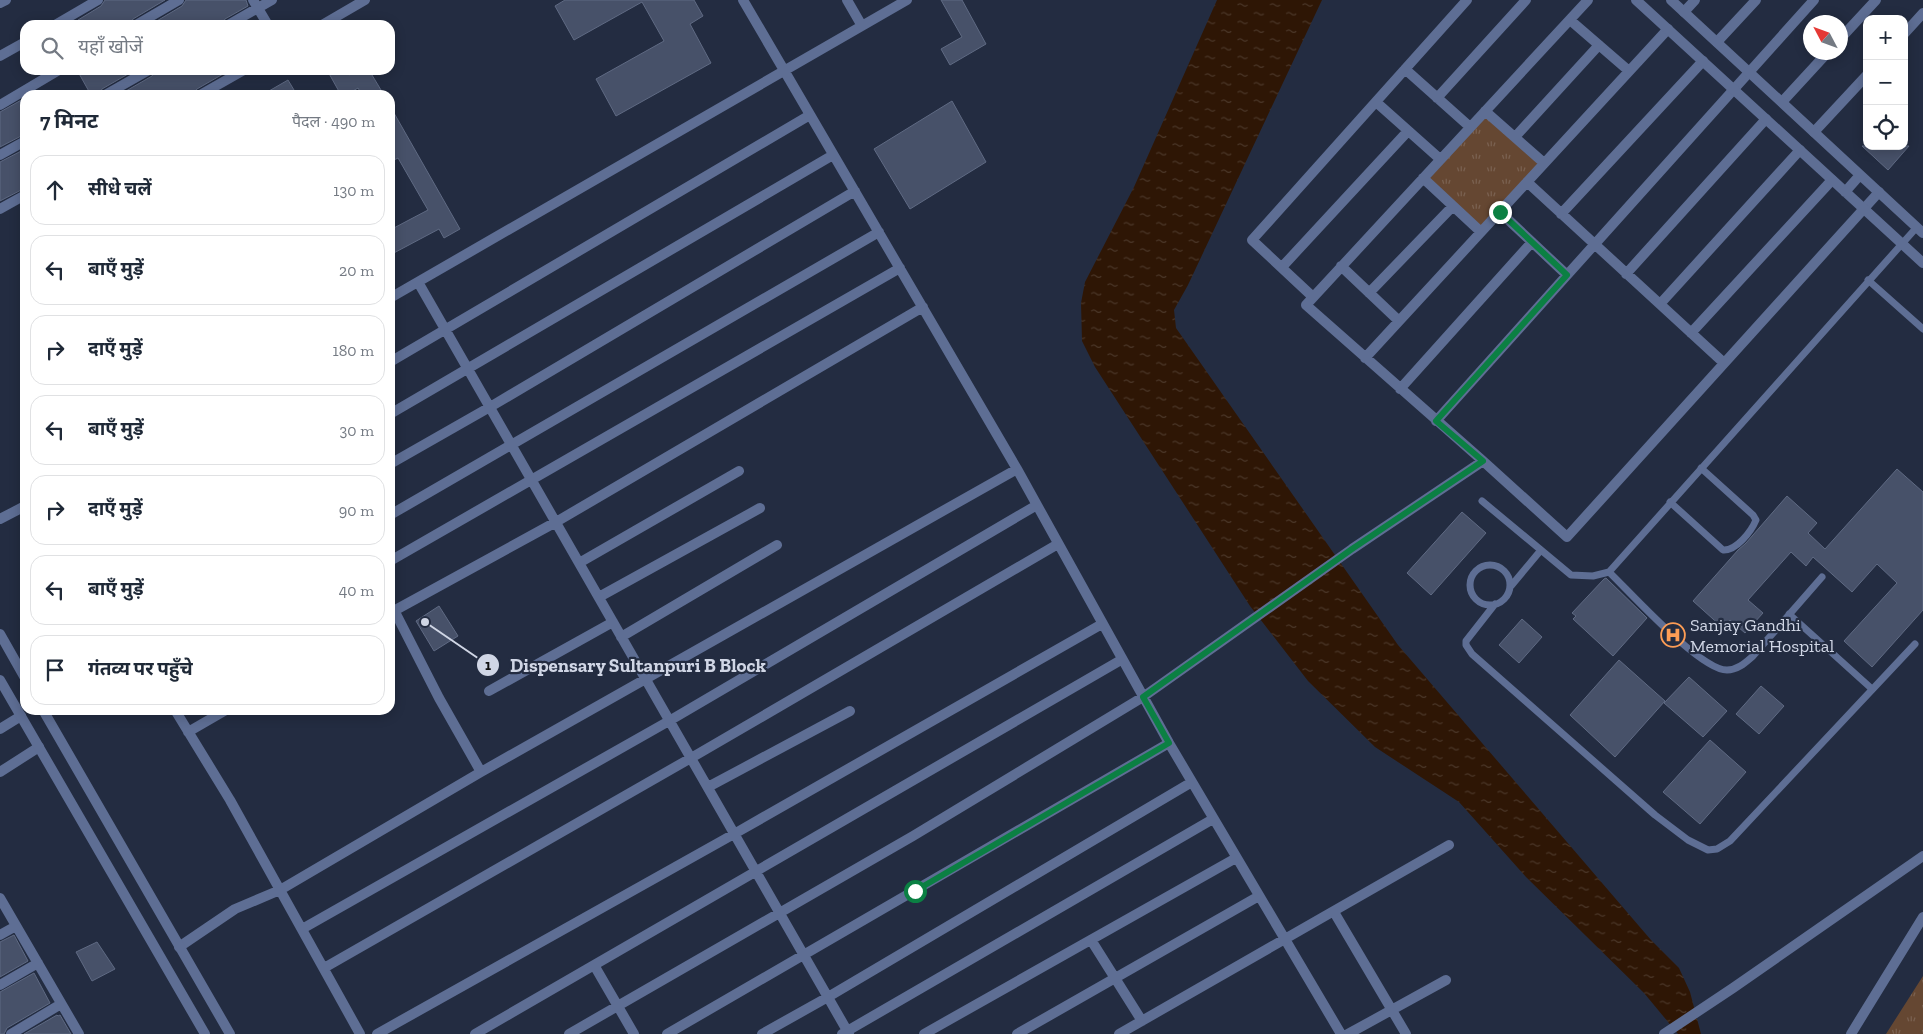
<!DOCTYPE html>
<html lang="hi">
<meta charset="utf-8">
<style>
body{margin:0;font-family:"Zilla Slab","Noto Sans Devanagari",serif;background:#f6f6f7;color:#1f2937}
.controls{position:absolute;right:15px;top:15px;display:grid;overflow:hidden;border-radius:10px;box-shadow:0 2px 12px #0003}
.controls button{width:45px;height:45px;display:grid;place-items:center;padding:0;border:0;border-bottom:1px solid #e0e1e3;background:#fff;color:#1f2937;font:25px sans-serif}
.compass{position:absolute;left:1803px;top:15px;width:45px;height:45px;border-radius:50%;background:#fff;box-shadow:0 2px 12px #0003;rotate:311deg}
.stop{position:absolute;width:15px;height:15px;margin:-11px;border:4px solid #0b8043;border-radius:50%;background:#fff}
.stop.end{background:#0b8043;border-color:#fff;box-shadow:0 1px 5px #0008}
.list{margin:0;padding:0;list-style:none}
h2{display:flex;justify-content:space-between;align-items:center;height:65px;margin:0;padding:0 20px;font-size:21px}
h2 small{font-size:16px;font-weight:400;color:#747a83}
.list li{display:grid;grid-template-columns:32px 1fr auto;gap:15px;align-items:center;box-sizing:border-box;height:70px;margin:0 10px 10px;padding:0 10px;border:1px solid #e0e1e3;border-radius:15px}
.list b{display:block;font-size:19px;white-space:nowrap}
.list em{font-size:16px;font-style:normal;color:#747a83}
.icon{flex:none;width:28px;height:28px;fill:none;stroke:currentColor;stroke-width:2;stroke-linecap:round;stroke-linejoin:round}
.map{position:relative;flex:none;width:1923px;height:1034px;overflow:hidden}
.search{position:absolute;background:#fff;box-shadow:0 2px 12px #0003;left:20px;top:20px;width:375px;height:55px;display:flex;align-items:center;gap:12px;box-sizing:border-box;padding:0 18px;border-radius:15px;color:#747a83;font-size:19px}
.panel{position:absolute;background:#fff;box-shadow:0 2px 12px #0003;left:20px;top:90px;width:375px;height:625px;border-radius:15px}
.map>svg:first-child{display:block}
.park{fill:url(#park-tufts)}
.water{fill:url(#water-ripples)}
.building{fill:#475169;stroke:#5f6a83}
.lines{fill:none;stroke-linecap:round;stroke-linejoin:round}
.service{stroke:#5e6e94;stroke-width:7}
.minor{stroke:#5e6e94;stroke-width:10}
.tertiary{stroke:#5e6e94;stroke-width:10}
.route{stroke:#0b8043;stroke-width:6}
.labels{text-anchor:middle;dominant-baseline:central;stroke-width:4.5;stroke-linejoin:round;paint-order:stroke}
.poi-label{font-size:18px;fill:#d0d6e5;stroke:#232c41;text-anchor:start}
.leader{fill:none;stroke:#d0d6e5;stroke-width:2}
.callout-dot{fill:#d0d6e5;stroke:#232c41;stroke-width:2}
.mark-label{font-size:15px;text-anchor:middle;font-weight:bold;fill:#111}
.callout-label{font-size:19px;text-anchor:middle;font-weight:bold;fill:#d0d6e5;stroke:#232c41;stroke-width:4.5;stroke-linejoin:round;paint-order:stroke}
</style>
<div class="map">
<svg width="1923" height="1034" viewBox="0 0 1923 1034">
<defs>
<pattern id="park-tufts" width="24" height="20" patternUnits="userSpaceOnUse" patternTransform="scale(1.25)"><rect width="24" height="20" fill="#654732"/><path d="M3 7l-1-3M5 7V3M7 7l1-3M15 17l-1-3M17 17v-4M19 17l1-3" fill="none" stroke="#7a6150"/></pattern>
<pattern id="water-ripples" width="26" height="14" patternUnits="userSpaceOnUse" patternTransform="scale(1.25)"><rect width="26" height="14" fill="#2e1605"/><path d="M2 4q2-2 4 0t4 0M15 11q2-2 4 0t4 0" fill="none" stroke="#4b3729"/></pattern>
</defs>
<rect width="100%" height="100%" fill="#232c41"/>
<path class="park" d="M1486 116 1539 164 1480 228 1428 180Z
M1923 976V1034H1886Z"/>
<path class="water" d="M1217 0H1322L1188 285 1174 310 1176 328 1398 645 1651 940 1679 968 1690 992 1701 1034H1678L1644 993 1526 877 1459 802 1375 747 1308 681 1250 606 1095 367 1082 341 1081 303 1085 282 1134 187Z"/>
<path class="building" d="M105 0H165L133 19 129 25H81L78 20 101 6Z
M186 0H246L248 6 225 19 221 25H150L182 6Z
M565 0H694L703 16 690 24 711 63 616 116 596 79 664 41 642 2 574 40 555 6Z
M941 0H962L986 44 950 65 941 49 962 37Z
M77 70H135L102 89 98 95H91Z
M156 70H230L197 89 191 95H119L152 76Z
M327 70H346L349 75 358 70H369L384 95H362L358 88 346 95H341Z
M288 80 297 95H262Z
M25 98V134L0 147V112Z
M952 101 986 162 910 209 874 149Z
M390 106 460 229 444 238 439 229 390 255V230L428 210 398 158 390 162Z
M1862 146H1909L1888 170Z
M25 149V188L0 201V162Z
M1897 469 1923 492V610L1872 667 1844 641 1897 583 1877 564 1852 592 1813 557 1806 566 1791 552 1748 600 1763 613 1745 633 1730 620 1723 628 1693 601 1738 550 1746 543 1787 496 1817 523 1808 533 1825 549Z
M1462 512 1486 533 1431 595 1407 573Z
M1606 578 1647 618 1613 656 1573 619 1576 616 1572 613 1604 579Z
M439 606 458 636 434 651 416 621Z
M1522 619 1542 637 1519 663 1499 645Z
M1619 660 1665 701 1615 757 1570 715Z
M1689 677 1727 711 1703 737 1664 703Z
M1761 686 1784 706 1759 734 1736 714Z
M1710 740 1746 772 1700 824 1663 792Z
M14 935 28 961 0 977V942Z
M97 942 115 969 92 981 76 952Z
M34 973 50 1003 7 1028 4 1034H0V992Z
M57 1015 58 1016 60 1015 71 1034H24Z"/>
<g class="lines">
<path class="service" d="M1868 280 1923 329
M1482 501 1571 575 1593 576 1609 572 1917 227
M1670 502 1723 550C1736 551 1751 532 1756 520L1753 515 1701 468
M1470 585a20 20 0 1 1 40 0a20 20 0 1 1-40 0Z
M1609 572C1630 592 1700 670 1727 670 1738 670 1746 662 1753 656L1822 577
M1511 586 1541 550
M1495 604 1466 641V645L1472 654 1655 815 1688 840 1708 850 1717 849 1730 841 1915 644
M1789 614 1872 689"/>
<path class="minor" d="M253 0 268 25
M743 0 1017 469 1169 743 1341 1034
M847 0 862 26
M1588 0 1306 305 1483 461 1567 537 1879 192
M0 3 6 0
M1684 12 1695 0
M1570 20 1629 71
M55 25 98 0
M136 25 179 0
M228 25 272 0
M322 25 365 0
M1904 34 1923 13
M1840 39 1876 0
M1717 42 1756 0
M0 56 25 42
M1405 69 1470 127
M105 95 149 70
M200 95 244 70
M1437 98 1526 0
M1376 102 1440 159
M1782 102 1828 52
M0 105 59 70
M1485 111 1544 163
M1814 132 1867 75
M1515 137 1599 45
M0 155 25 141
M1423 178 1481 232
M1527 182 1724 363
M0 209 25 195
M1500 212 1567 275
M1561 214 1703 61
M1341 266 1399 321
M1282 267 1408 131
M1626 274 1766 119
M418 282 849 1034
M1369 293 1453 206
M1313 297 1252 240 1467 0
M390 298 907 0
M1660 304 1800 150
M1691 333 1832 180
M1365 358 1668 29
M390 362 810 115
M1400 389 1532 242
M390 414 833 155
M1436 421 1814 0
M390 464 490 407 855 191
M390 515 879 232
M0 519 25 506
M390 561 900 268
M579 563 739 471
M599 597 760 508
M394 610 439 698 481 772
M390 613 556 522 923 307
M621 637 777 545
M489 691 613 622
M175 710 230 800 360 1034
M0 729 21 716
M188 732 226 710
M0 772 39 747
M708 787 850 711
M0 898 79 1034
M1334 912 1406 1034
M302 929 669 721 1037 505
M0 935 16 926
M1091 940 1142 1021
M179 947 235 909 280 890 481 772 1017 469
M594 965 634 1034
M324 968 691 758 1058 544
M0 985 38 963
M11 1034 61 1004
M377 1034 734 834 1102 624
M475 1034 1121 660
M569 1034 913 836 1143 697 1352 549 1483 461
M667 1034 1169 743
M762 1034 828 997 1192 782
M842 1034 1213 819
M924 1034 1236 858
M1017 1034 1259 896
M1119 1034 1449 845
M1348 1034 1446 980
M1851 1034 1923 917"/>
<path class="tertiary" d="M1636 0 1923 263
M1671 0 1923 233
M1845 192 1860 175
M0 634 25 678
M0 680 205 1034
M43 710 230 1034
M1664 1034 1733 988 1923 856"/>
</g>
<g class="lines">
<path class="route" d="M915 891 1169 743 1143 697 1352 549 1483 461 1436 421 1567 275 1500 212"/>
</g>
<defs>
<g id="hospital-ring" transform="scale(1.25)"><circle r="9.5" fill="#232c41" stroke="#fd9d55" stroke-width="1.5"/><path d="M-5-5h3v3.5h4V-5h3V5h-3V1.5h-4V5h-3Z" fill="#fd9d55"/></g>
</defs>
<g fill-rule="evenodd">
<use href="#hospital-ring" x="1673" y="635"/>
</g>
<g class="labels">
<g class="poi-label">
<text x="1690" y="625">Sanjay Gandhi<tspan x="1690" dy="21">Memorial Hospital</tspan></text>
</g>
</g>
<path class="leader" d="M425 622L488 665"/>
<g class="callout-dot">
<circle cx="425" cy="622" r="5"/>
<circle cx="488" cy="665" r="12"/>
</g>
<g class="mark-label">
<text x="488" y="670">1</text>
</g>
<g class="callout-label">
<text x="638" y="672">Dispensary Sultanpuri B Block</text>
</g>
</svg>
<div class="controls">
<button>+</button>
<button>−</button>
<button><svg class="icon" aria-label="locate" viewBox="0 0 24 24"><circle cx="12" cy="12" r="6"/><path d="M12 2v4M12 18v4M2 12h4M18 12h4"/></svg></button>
</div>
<svg class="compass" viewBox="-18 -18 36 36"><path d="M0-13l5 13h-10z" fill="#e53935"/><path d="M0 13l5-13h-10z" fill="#747a83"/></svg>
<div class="stop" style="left:915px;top:891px"></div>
<div class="stop end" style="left:1500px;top:212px"></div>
<div class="search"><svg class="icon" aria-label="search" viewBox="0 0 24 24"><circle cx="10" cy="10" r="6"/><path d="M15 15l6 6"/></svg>यहाँ खोजें</div>
<section class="panel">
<h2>7 मिनट<small>पैदल · 490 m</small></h2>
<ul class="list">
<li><svg class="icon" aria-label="ahead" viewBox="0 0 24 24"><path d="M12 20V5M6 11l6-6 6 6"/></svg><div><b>सीधे चलें</b></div><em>130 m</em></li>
<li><svg class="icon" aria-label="left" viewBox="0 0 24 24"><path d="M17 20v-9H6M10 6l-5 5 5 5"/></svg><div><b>बाएँ मुड़ें</b></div><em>20 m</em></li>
<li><svg class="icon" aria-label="right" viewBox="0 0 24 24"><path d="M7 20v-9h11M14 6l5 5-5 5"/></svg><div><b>दाएँ मुड़ें</b></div><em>180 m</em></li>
<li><svg class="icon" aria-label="left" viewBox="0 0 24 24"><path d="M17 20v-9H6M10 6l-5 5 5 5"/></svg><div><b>बाएँ मुड़ें</b></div><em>30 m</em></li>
<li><svg class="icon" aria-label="right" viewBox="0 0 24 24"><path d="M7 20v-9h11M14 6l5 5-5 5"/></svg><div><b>दाएँ मुड़ें</b></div><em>90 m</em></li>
<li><svg class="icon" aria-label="left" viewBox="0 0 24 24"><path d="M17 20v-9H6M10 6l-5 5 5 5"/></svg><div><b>बाएँ मुड़ें</b></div><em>40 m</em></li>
<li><svg class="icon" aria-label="arrive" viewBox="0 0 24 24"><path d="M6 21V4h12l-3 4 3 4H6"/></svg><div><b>गंतव्य पर पहुँचे</b></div></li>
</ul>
</section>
</div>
